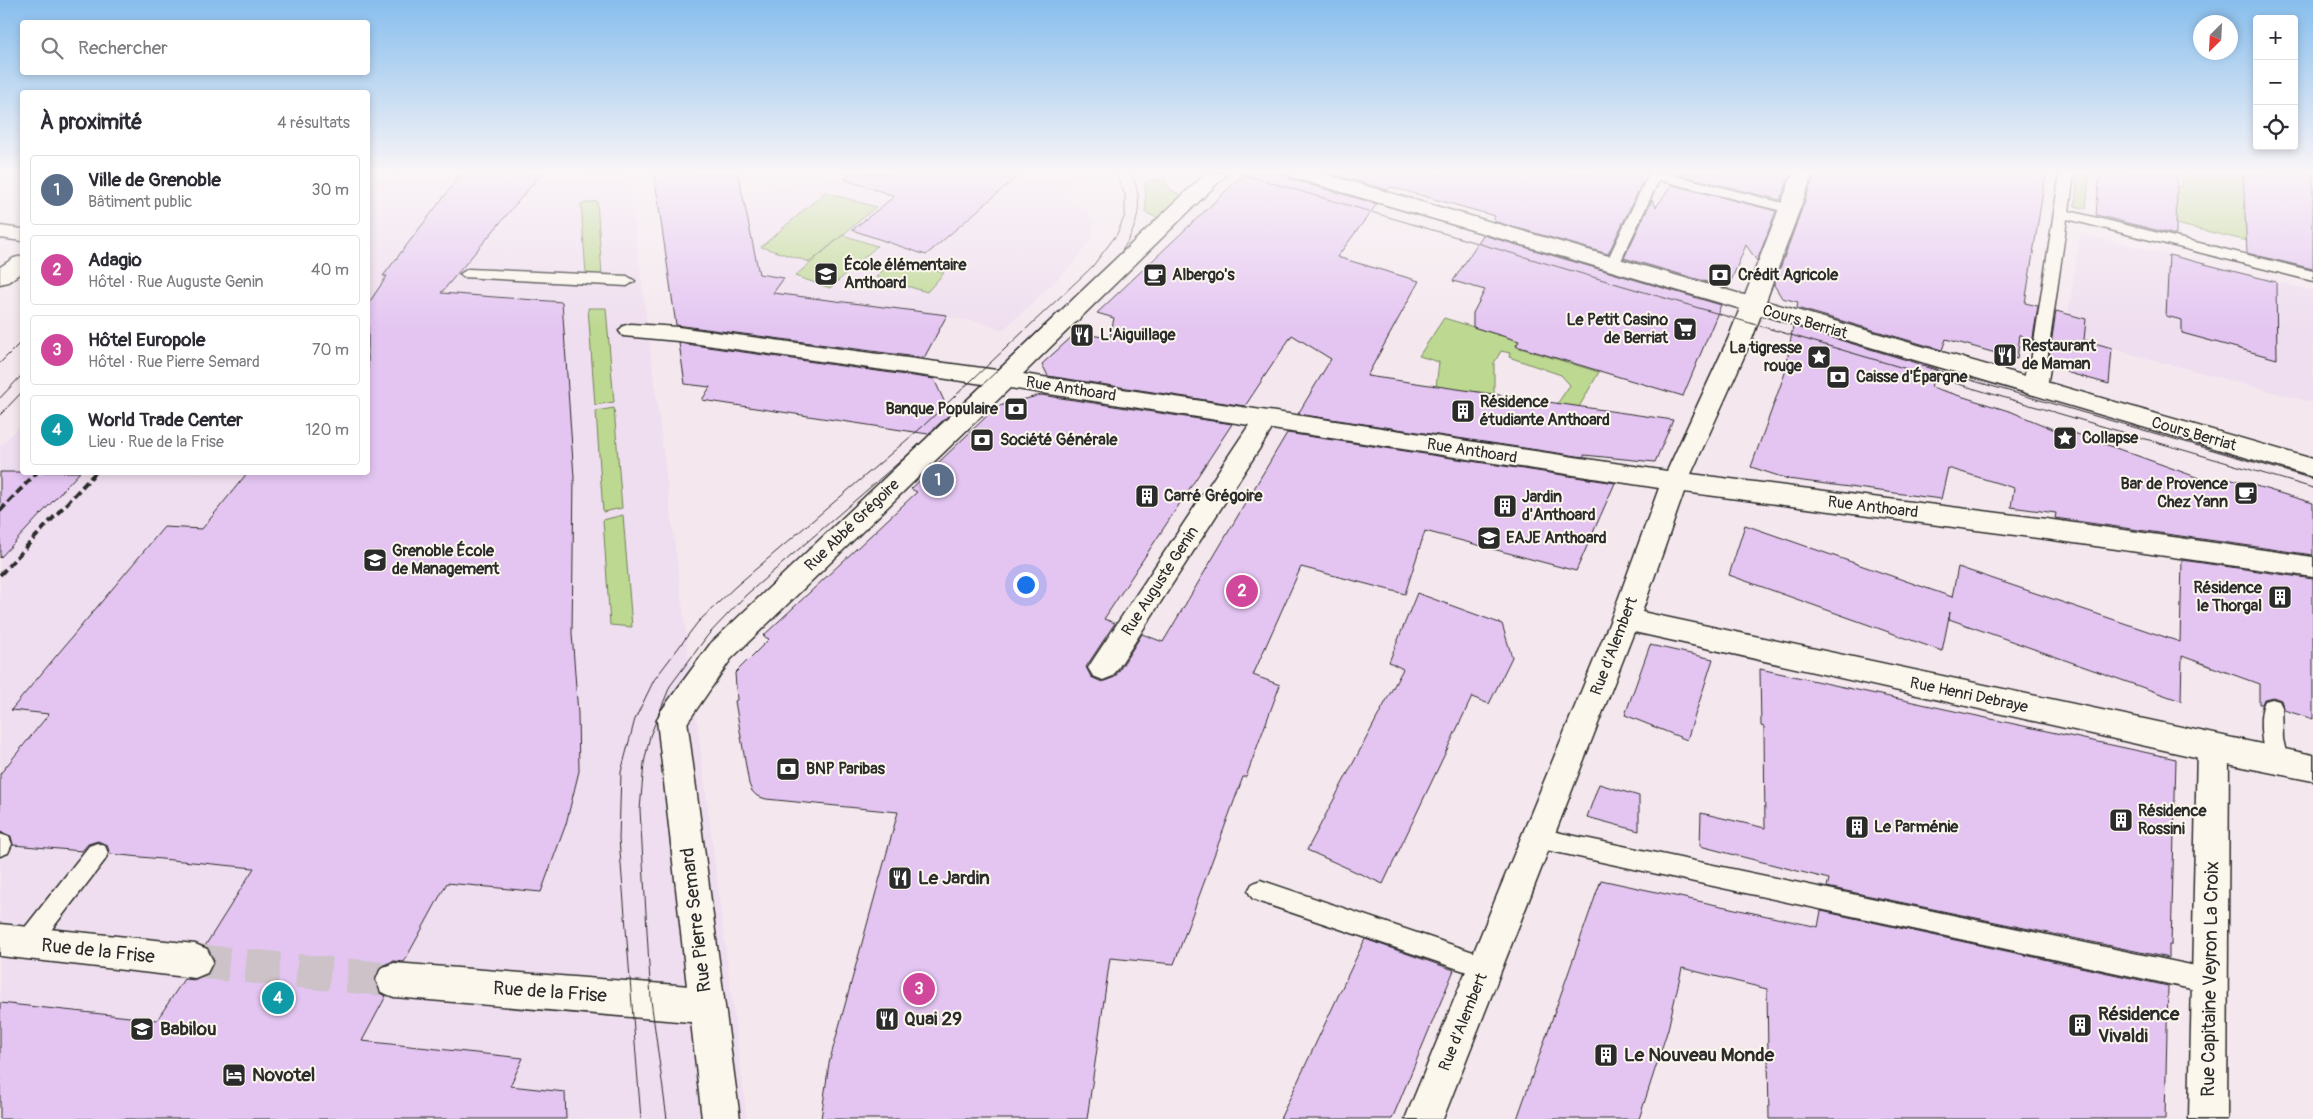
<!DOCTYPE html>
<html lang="fr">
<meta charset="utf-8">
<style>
body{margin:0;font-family:Pangolin,sans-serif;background:#f2f2f3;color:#2b2b33}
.controls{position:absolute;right:15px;top:15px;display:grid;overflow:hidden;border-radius:5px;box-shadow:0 2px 8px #0003}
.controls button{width:45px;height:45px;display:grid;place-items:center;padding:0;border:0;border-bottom:1px solid #e1e1e2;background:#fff;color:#2b2b33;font:25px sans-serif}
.compass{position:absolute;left:2193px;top:15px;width:45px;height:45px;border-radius:50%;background:#fff;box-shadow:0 2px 8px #0003;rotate:204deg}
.you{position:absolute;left:1025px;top:584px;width:18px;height:18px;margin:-12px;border:4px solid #fff;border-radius:50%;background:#1a73e8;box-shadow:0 0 0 8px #1a73e833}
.badge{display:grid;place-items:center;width:32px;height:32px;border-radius:50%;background:#1a73e8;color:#fff;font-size:16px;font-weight:700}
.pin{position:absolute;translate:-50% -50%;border:2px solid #fff;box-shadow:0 1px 5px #0006}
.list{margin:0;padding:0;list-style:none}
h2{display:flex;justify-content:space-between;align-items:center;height:65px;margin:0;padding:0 20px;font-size:21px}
h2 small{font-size:16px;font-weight:400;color:#7c7c81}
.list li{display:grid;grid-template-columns:32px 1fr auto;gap:15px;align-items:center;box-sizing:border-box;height:70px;margin:0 10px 10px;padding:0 10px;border:1px solid #e1e1e2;border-radius:5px}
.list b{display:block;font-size:19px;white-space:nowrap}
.list p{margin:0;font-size:16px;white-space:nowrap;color:#7c7c81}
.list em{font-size:16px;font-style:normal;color:#7c7c81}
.icon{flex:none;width:28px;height:28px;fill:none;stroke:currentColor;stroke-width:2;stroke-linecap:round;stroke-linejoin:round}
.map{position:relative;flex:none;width:2313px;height:1119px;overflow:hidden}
.search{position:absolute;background:#fff;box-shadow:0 2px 8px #0003;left:20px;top:20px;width:350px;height:55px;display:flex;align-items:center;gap:12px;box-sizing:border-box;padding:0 18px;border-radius:5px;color:#7c7c81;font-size:19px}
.panel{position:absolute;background:#fff;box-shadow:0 2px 8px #0003;left:20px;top:90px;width:350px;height:385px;border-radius:5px}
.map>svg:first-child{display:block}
.built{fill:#efdeef}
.green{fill:#bdd890;stroke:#74825e}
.building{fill:#e4c5f2;stroke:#2b2b2b}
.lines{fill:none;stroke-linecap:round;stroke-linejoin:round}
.minor-tunnel{stroke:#ccc2c7;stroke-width:34;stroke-dasharray:34 17;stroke-linecap:butt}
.service-casing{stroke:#2b2b2b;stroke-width:3}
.pedestrian-casing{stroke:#2b2b2b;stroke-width:3}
.minor-casing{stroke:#2b2b2b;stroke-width:3}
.tertiary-casing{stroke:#2b2b2b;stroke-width:3}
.service{fill:#fbf7ec;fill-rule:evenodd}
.pedestrian{fill:#fbf7ec;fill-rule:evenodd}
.minor{fill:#fbf7ec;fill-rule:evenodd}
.tertiary{fill:#fbf7ec;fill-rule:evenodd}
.tram{stroke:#2b2b2b;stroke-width:1}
.rail{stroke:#2b2b2b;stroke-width:4;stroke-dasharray:8 4;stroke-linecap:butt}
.labels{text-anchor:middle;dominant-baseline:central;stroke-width:4;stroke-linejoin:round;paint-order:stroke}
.poi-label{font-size:16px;font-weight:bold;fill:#2b2b2b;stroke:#fbf7ec;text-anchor:start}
.street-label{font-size:16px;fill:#2b2b2b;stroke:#fbf7ec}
.near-poi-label{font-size:19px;font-weight:bold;fill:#2b2b2b;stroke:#fbf7ec;text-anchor:start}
.near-street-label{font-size:19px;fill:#2b2b2b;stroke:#fbf7ec}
</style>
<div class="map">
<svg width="2313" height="1119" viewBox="0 0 2313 1119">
<rect width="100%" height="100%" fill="#f4e8ee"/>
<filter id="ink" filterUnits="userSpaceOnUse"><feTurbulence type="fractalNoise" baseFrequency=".02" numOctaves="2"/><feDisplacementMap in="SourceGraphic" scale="10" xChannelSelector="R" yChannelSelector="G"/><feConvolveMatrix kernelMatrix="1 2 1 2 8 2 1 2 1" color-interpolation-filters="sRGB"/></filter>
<g filter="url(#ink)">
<path class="built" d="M368 173H628L747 1119H0V446L22 424V472H368Z
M844 173H1078L1075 180 1060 195 1073 200 1089 213 1093 221V236L1072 265 1003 330 980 322 946 317 926 355 675 318 666 262 712 254 703 200 839 177Z
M2080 233 2313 291V403L2065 336Z"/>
<path class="green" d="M2078 173H2090L2086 209 2075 206Z
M2182 173H2234L2243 176 2252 242 2176 224 2177 187H2181Z
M1163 178 1171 190 1181 195 1158 218 1146 213 1145 182Z
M825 192 876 207 810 262 761 247Z
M597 201 602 275 586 274 581 204Z
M843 235 877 246 830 288 795 276Z
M894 259 944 273 927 292 876 277Z
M588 308H606L614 402 595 405Z
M1444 318 1519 341 1517 347 1599 372 1579 407 1557 404 1570 385 1561 375 1509 357 1510 353 1501 351 1494 363V395L1436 387 1439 362 1419 356Z
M614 408 622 508 603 512 596 411Z
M623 515 632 627 610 625 603 520Z"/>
<path class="building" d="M462 173H542L441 293 562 302 574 477 572 633 578 714 579 771 566 824 541 892 447 883 404 962 393 961 379 967 374 981 379 993 386 996 362 1041 523 1058 510 1086 565 1092 566 1119H0V1003L157 1020 184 979 196 980 209 974 215 960 209 948 205 946 254 868 110 854 107 845 98 841 88 844 82 851 13 845 11 836 0 832V774L49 714 11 710 164 527 202 529 248 472H368V304L387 276H383Z
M654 173H738L759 274 784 278 773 293 947 315 924 358 676 325Z
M847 173H1021L926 255 852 230 895 196 846 180Z
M1245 173H1286L1290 179 1377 204 1337 257 1419 281 1367 376 1673 420 1655 462 1584 455V457L1298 414 1331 359 1292 335 1245 406 1048 376 1042 364 1076 333 1110 338 1114 318 1097 313Z
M1329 173H1637L1642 183 1608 254 1493 221 1495 216 1391 187 1388 190Z
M1681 173H1791L1780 200 1680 175Z
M1815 173H2046L2025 303 2038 306 2032 344 2020 334 2017 359 1946 339 1942 350 1797 308 1798 302 1782 298 1774 285Z
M2100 173H2177L2176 235 2096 215Z
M2243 173H2313V269L2247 253Z
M1672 185 1776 211 1757 261 1746 245 1728 288 1624 258 1652 200 1656 207Z
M1483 235 1721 305 1683 396 1516 346 1519 341 1473 327V313L1485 290 1453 281Z
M2169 255 2276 282 2277 359 2182 333V320L2166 316Z
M2056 311 2086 319 2084 340 2112 348 2109 384 2069 373 2049 358Z
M1793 326 1937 369 1931 387 2012 412 2062 433 2063 429 2224 487 2229 478 2313 503V555L2055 518 2056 513 2011 507 2014 488 1948 468 1941 499 1788 479 1751 467 1785 373Z
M679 343 934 379 950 414 928 434 702 400 710 387 685 384Z
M1041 395 1232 424 1104 619 1115 623 1086 667 1091 677 1102 682 1115 677 1142 634 1163 642 1287 433 1615 483 1576 571 1425 531 1405 594 1301 567 1253 675 1280 685 1246 777H1243L1174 964 1110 958 1087 1119H821L829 1063 898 812 766 799 757 796 752 791 749 784 735 701 737 700 735 673 769 639 763 636 917 492 911 489 990 413 999 406Z
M0 472H80L0 558Z
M1745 525 1952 597 1958 567 2180 642 2182 560 2313 579V719L2284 710 2281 700 2273 697 2264 699 2262 704H2259V684L2182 656 2181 701 1949 619 1950 612 1942 651 1729 575Z
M1417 593 1502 624 1512 657 1489 704 1472 697 1383 884 1307 850 1403 669 1389 662Z
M1650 645 1713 659 1687 740 1625 715Z
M1760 669 2176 759 2171 945H2169V958L1827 887 1829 879 1700 846 1701 813 1765 828 1764 727 1761 726Z
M1599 784 1639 796V831L1587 817Z
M1601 880 1818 927 1821 911 2168 986 2165 1119H1769L1767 989 1682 968 1668 1029 1639 1119H1517Z
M1365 939 1454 970 1392 1119H1280Z"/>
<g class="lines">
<path class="minor-tunnel" d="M195 961 394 980"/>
<g class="service-casing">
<path id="service" d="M1649 173H1665L1795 206 1797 209 1790 213 1659 180 1619 265 1617 268H1607L1605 265Z
M2060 173H2074L2069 211 2313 271V281L2067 219 2046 368 2044 372H2032L2030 368Z
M468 269 627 276 635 281 627 286 463 277 460 274Z
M2272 699 2279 701 2282 707 2283 739 2288 761 2285 767 2277 770 2269 767C2262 752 2257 717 2265 701Z
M1537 828 2210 969 2219 973 2222 981 2219 989 2210 993 1537 848 1529 845 1526 838 1529 831Z
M0 834 9 837 12 844 8 853 0 856Z
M97 843 105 846 108 853 105 860 35 951 27 954 19 951 15 943 19 935 89 846Z
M1260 880 1485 956 1494 959 1497 967 1494 975 1485 978 1260 902 1252 898 1248 891 1252 884Z"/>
</g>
<g class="pedestrian-casing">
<path id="pedestrian" d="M631 324 678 327 1004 371 1013 373 1016 379 1013 385 1004 387 678 341 623 336 619 331 623 326Z
M2213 735 2224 739 2229 748 2227 1119H2189L2197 748 2202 739Z"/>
</g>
<g class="minor-casing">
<path id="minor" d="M1206 173H1228L1023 374 1667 471 1728 339 1793 173H1813L1752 339 1691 474 2046 519 2313 557V577L2046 539 1684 492 1642 612 2313 755V781L2213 761 1634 632 1443 1119H1405L1611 619 1659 488 1272 429 1113 676 1103 680 1093 676 1088 668 1093 660 1249 425 1010 388 731 659 683 729 672 733 661 729 657 720 661 711 711 643Z
M0 226 22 229V241L0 238Z
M22 256V272L8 282 0 284V267L14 258Z
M2038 360 2046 363 2050 368 2047 387 2044 393 2035 395 2026 393 2023 387 2026 368 2030 363Z
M0 924 195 944 207 949 213 961 207 973 195 978 0 956Z
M394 963 690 986 706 984 719 989 724 1001 719 1013 690 1022 394 997 381 992 376 980 381 968Z"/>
</g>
<g class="tertiary-casing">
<path id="tertiary" d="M1288 173H1321L2313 459V477L1291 177Z
M672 707 683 711 687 720 740 1119H702L657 720 661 711Z"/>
</g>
<use href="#service" class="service"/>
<use href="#pedestrian" class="pedestrian"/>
<use href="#minor" class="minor"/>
<use href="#tertiary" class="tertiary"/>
<path class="tram" d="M1238 173 2313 488
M0 363 22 341
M1922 366 2313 479
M0 398 22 375
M0 415 22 392
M641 1119 619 839 621 772 635 719 654 680 698 622 736 586 922 427 1092 267 1117 234 1125 215V195L1115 173
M667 1119 651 1000 640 810 644 763 650 736 670 686 708 635 746 595 920 444 1119 255C1137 229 1146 203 1131 173"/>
<path class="rail" d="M0 511 37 472
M0 575 96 472"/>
</g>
</g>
<linearGradient id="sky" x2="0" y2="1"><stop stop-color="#87beed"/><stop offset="0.52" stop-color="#faf5f7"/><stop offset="1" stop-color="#faf5f7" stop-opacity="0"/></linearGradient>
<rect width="2313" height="330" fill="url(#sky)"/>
<defs>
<g id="school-square" transform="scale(1.25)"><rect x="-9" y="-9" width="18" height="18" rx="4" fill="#2b2b2b" stroke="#fbf7ec"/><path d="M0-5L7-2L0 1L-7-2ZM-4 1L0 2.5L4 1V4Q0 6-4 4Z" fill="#fff"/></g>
<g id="cafe-square" transform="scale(1.25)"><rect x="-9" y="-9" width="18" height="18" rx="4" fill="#2b2b2b" stroke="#fbf7ec"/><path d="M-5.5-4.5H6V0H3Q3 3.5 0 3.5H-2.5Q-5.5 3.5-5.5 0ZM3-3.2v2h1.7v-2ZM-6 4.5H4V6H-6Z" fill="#fff"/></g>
<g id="bank-square" transform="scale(1.25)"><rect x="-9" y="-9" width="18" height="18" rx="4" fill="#2b2b2b" stroke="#fbf7ec"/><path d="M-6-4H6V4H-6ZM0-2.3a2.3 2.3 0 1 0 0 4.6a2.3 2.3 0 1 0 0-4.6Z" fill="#fff"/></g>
<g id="supermarket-square" transform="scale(1.25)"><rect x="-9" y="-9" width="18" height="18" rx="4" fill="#2b2b2b" stroke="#fbf7ec"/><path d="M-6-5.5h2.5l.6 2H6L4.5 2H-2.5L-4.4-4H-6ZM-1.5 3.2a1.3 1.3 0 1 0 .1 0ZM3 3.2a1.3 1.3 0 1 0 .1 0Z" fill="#fff"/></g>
<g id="restaurant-square" transform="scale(1.25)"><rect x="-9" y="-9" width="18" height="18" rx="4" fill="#2b2b2b" stroke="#fbf7ec"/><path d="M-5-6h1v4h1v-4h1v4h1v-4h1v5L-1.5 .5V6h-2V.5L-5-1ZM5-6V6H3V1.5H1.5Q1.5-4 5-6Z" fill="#fff"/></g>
<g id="sight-square" transform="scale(1.25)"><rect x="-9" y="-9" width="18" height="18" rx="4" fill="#2b2b2b" stroke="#fbf7ec"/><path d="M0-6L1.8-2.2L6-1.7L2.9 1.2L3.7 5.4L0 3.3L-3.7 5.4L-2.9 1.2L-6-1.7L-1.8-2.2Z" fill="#fff"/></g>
<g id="building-square" transform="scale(1.25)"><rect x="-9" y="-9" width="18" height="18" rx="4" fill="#2b2b2b" stroke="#fbf7ec"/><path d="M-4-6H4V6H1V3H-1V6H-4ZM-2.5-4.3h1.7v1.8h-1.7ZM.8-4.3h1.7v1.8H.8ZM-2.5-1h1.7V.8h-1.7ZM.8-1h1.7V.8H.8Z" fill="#fff"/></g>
<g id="university-square" transform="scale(1.25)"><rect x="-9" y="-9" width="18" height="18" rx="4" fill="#2b2b2b" stroke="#fbf7ec"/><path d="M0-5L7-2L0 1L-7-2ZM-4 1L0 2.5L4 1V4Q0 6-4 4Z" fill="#fff"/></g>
<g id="hotel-square" transform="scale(1.25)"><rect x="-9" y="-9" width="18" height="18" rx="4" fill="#2b2b2b" stroke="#fbf7ec"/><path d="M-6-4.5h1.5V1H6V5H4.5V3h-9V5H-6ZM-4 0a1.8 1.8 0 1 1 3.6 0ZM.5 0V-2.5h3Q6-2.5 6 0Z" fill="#fff"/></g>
</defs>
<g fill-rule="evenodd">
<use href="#school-square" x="826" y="274"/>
<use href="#cafe-square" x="1155" y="275"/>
<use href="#bank-square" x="1720" y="275"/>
<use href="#supermarket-square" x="1685" y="329"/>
<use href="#restaurant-square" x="1082" y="335"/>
<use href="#restaurant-square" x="2005" y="355"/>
<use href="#sight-square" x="1819" y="357"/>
<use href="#bank-square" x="1838" y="377"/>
<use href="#bank-square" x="1016" y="409"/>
<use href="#building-square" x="1463" y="411"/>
<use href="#sight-square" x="2065" y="438"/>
<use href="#bank-square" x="982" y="440"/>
<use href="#cafe-square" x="2246" y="493"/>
<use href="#building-square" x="1147" y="496"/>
<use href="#building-square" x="1505" y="506"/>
<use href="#school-square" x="1489" y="538"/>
<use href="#university-square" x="375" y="560"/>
<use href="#building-square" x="2280" y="597"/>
<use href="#bank-square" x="788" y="769"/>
<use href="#building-square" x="2121" y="820"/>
<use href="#building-square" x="1857" y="827"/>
<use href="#restaurant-square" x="900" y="878"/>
<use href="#restaurant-square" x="887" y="1019"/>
<use href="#building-square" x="2080" y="1025"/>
<use href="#school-square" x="142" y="1029"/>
<use href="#building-square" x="1606" y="1055"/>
<use href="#hotel-square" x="234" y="1075"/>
</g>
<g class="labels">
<g class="poi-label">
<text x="844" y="265">École élémentaire<tspan x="844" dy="18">Anthoard</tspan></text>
<text x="1172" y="275">Albergo's</text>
<text x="1738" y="275">Crédit Agricole</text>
<text x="1668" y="320" text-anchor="end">Le Petit Casino<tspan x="1668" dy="18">de Berriat</tspan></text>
<text x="1100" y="335">L'Aiguillage</text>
<text x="2022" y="346">Restaurant<tspan x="2022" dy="18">de Maman</tspan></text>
<text x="1802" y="348" text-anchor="end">La tigresse<tspan x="1802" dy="18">rouge</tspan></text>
<text x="1856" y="377">Caisse d'Épargne</text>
<text x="1480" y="402">Résidence<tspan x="1480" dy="18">étudiante Anthoard</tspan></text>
<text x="998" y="409" text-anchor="end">Banque Populaire</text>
<text x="2082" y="438">Collapse</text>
<text x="1000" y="440">Société Générale</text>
<text x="2228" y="484" text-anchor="end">Bar de Provence<tspan x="2228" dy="18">Chez Yann</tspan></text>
<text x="1164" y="496">Carré Grégoire</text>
<text x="1522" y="497">Jardin<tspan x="1522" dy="18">d'Anthoard</tspan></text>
<text x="1506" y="538">EAJE Anthoard</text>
<text x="392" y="551">Grenoble École<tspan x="392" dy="18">de Management</tspan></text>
<text x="2262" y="588" text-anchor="end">Résidence<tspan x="2262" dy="18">le Thorgal</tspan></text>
<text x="806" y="769">BNP Paribas</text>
<text x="2138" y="811">Résidence<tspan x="2138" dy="18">Rossini</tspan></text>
<text x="1874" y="827">Le Parménie</text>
</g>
<g class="street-label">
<text transform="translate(1805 322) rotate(16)">Cours Berriat</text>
<text transform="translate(1071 389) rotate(9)">Rue Anthoard</text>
<text transform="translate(2194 434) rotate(16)">Cours Berriat</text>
<text transform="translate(1472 451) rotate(9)">Rue Anthoard</text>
<text transform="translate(1873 507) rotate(7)">Rue Anthoard</text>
<text transform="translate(852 525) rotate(-44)">Rue Abbé Grégoire</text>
<text transform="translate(1160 581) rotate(-57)">Rue Auguste Genin</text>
<text transform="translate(1614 646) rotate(-69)">Rue d'Alembert</text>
<text transform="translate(1969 695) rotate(12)">Rue Henri Debraye</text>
<text transform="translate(1463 1022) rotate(-68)">Rue d'Alembert</text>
</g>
<g class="near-poi-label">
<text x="918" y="878">Le Jardin</text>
<text x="2098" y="1014">Résidence<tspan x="2098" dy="22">Vivaldi</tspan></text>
<text x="904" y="1019">Quai 29</text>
<text x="160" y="1029">Babilou</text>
<text x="1624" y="1055">Le Nouveau Monde</text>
<text x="252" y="1075">Novotel</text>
</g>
<g class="near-street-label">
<text transform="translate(696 920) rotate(-97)">Rue Pierre Semard</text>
<text transform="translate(98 951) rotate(6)">Rue de la Frise</text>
<text transform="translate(2210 979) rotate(-89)">Rue Capitaine Veyron La Croix</text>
<text transform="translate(550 992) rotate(4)">Rue de la Frise</text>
</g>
</g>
</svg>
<div class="controls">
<button>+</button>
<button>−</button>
<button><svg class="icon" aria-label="locate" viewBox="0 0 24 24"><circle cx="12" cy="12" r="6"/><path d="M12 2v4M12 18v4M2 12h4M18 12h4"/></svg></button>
</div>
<svg class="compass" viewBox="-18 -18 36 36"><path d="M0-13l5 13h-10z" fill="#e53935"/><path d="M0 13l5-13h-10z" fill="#7c7c81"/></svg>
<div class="you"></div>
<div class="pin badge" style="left:938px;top:480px;background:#5c6f8a">1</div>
<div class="pin badge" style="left:1242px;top:591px;background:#d1479c">2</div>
<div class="pin badge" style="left:919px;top:989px;background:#d1479c">3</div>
<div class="pin badge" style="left:278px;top:998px;background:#0f9aa8">4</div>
<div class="search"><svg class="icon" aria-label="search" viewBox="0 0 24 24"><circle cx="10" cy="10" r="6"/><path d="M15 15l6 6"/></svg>Rechercher</div>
<section class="panel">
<h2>À proximité<small>4 résultats</small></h2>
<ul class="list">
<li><span class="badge" style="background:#5c6f8a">1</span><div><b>Ville de Grenoble</b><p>Bâtiment public</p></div><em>30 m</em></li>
<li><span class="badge" style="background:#d1479c">2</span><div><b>Adagio</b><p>Hôtel · Rue Auguste Genin</p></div><em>40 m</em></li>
<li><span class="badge" style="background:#d1479c">3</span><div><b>Hôtel Europole</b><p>Hôtel · Rue Pierre Semard</p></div><em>70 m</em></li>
<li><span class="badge" style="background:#0f9aa8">4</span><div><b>World Trade Center</b><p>Lieu · Rue de la Frise</p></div><em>120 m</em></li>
</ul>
</section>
</div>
